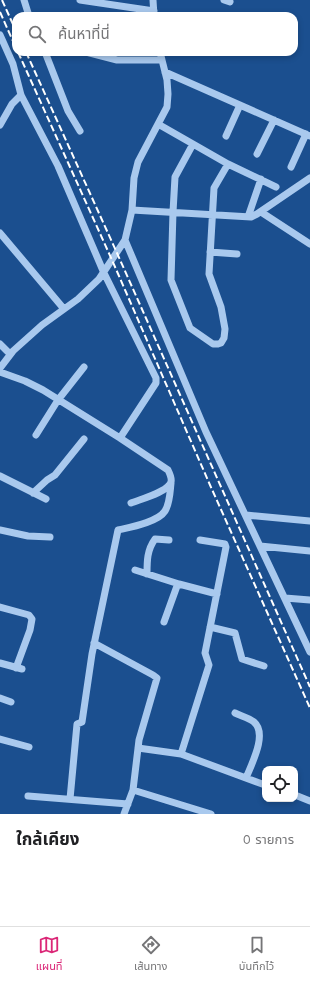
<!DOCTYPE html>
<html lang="th">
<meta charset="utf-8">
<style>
body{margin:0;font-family:"Work Sans","Noto Sans Thai",sans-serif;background:#f2f2f2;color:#202124}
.controls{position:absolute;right:12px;bottom:12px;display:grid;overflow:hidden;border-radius:8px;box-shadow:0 2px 6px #0003}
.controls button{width:36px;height:36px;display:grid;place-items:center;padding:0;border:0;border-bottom:1px solid #e0e0e0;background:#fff;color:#202124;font:20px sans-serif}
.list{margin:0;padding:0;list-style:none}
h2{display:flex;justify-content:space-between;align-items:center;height:52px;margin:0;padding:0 16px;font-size:17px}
h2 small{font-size:13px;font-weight:400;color:#757577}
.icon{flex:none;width:22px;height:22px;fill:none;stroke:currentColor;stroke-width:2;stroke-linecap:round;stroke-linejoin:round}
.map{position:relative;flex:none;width:310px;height:814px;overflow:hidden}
.search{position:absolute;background:#fff;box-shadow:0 2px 6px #0003;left:12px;right:12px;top:12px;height:44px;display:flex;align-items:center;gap:10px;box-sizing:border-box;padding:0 14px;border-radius:12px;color:#757577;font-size:15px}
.sheet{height:112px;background:#fff}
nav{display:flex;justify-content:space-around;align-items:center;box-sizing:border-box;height:56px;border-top:1px solid #e0e0e0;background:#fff;font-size:11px;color:#757577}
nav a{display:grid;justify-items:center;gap:2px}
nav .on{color:#db2777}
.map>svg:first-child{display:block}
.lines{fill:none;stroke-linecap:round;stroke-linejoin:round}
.minor{stroke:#a9c9ee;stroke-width:7}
.rail{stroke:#fff;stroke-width:2;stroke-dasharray:7 3;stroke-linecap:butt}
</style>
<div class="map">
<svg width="310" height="814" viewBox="0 0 310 814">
<rect width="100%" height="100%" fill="#1b4f8f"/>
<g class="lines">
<path class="minor" d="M24 0 29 16
M80 0 154 11
M153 0 154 16
M224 0 230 2
M0 35 13 64 21 95 58 166 104 273 156 378V383L120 438
M45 52 68 111 80 131
M86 52 117 60H162
M165 72 310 136
M158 124 228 164 276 187
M0 125 12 104 21 95
M226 136 240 105
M193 144 175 177 173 212 171 280 190 328 213 344H218L221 343 224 338 225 329 221 307 209 274 214 188 228 164
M257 154 274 120
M291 167 306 134
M132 210 251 217 257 214 310 178
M261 212 310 244
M248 217 261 179
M0 233 64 309
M125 240 206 432 310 652
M210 252 237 254
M0 344 10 354
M0 368 13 351 42 325 78 299 99 279 125 240 132 210 134 178 138 162 167 107 168 94 167 80 160 52
M0 372 25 381 43 390 120 438 168 470C170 474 172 478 171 482 168 492 141 499 131 503
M36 435 58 400 84 367
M0 476 46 499
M33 493 47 480 55 475 84 439
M246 515 310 521
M0 530 28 536 50 537
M260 546 310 551
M135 570 179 584
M147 574C147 561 147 550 155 539L169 540
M285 598 310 600
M0 607 29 615 32 619 30 630 16 668
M164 622 177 586 179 584 217 594
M210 627 235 633 242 659 264 666
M94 643 153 675 157 678 139 740 133 790 211 814
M0 663 22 669
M0 698 11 702
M235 713C241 716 249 718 254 722 268 734 251 765 246 778
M0 739 29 747
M138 748 181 754 265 785
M181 754 209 665 205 653 226 547 225 544 200 540
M295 795 310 801
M28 796 128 804
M70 799 77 724 82 722 92 654 118 530C131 527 158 522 165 511 170 503 170 492 171 483
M124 814 133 790"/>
<path class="rail" d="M2 0 16 31
M0 12 16 48
M18 52 112 260 210 485 310 708
M26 52 117 253 310 687"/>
</g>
</svg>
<div class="controls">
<button><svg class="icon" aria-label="locate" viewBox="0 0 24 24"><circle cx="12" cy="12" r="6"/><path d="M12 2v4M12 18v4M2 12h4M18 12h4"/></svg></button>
</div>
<div class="search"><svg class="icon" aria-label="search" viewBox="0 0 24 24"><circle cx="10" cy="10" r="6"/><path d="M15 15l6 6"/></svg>ค้นหาที่นี่</div>
</div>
<section class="sheet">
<h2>ใกล้เคียง<small>0 รายการ</small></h2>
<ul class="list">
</ul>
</section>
<nav>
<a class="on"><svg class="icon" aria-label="map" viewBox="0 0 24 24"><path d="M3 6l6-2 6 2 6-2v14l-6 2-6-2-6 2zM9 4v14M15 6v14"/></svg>แผนที่</a>
<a><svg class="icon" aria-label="directions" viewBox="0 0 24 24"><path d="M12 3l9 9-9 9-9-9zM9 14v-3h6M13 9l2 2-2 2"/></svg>เส้นทาง</a>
<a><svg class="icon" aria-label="saved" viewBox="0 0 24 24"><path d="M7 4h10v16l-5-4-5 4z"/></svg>บันทึกไว้</a>
</nav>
